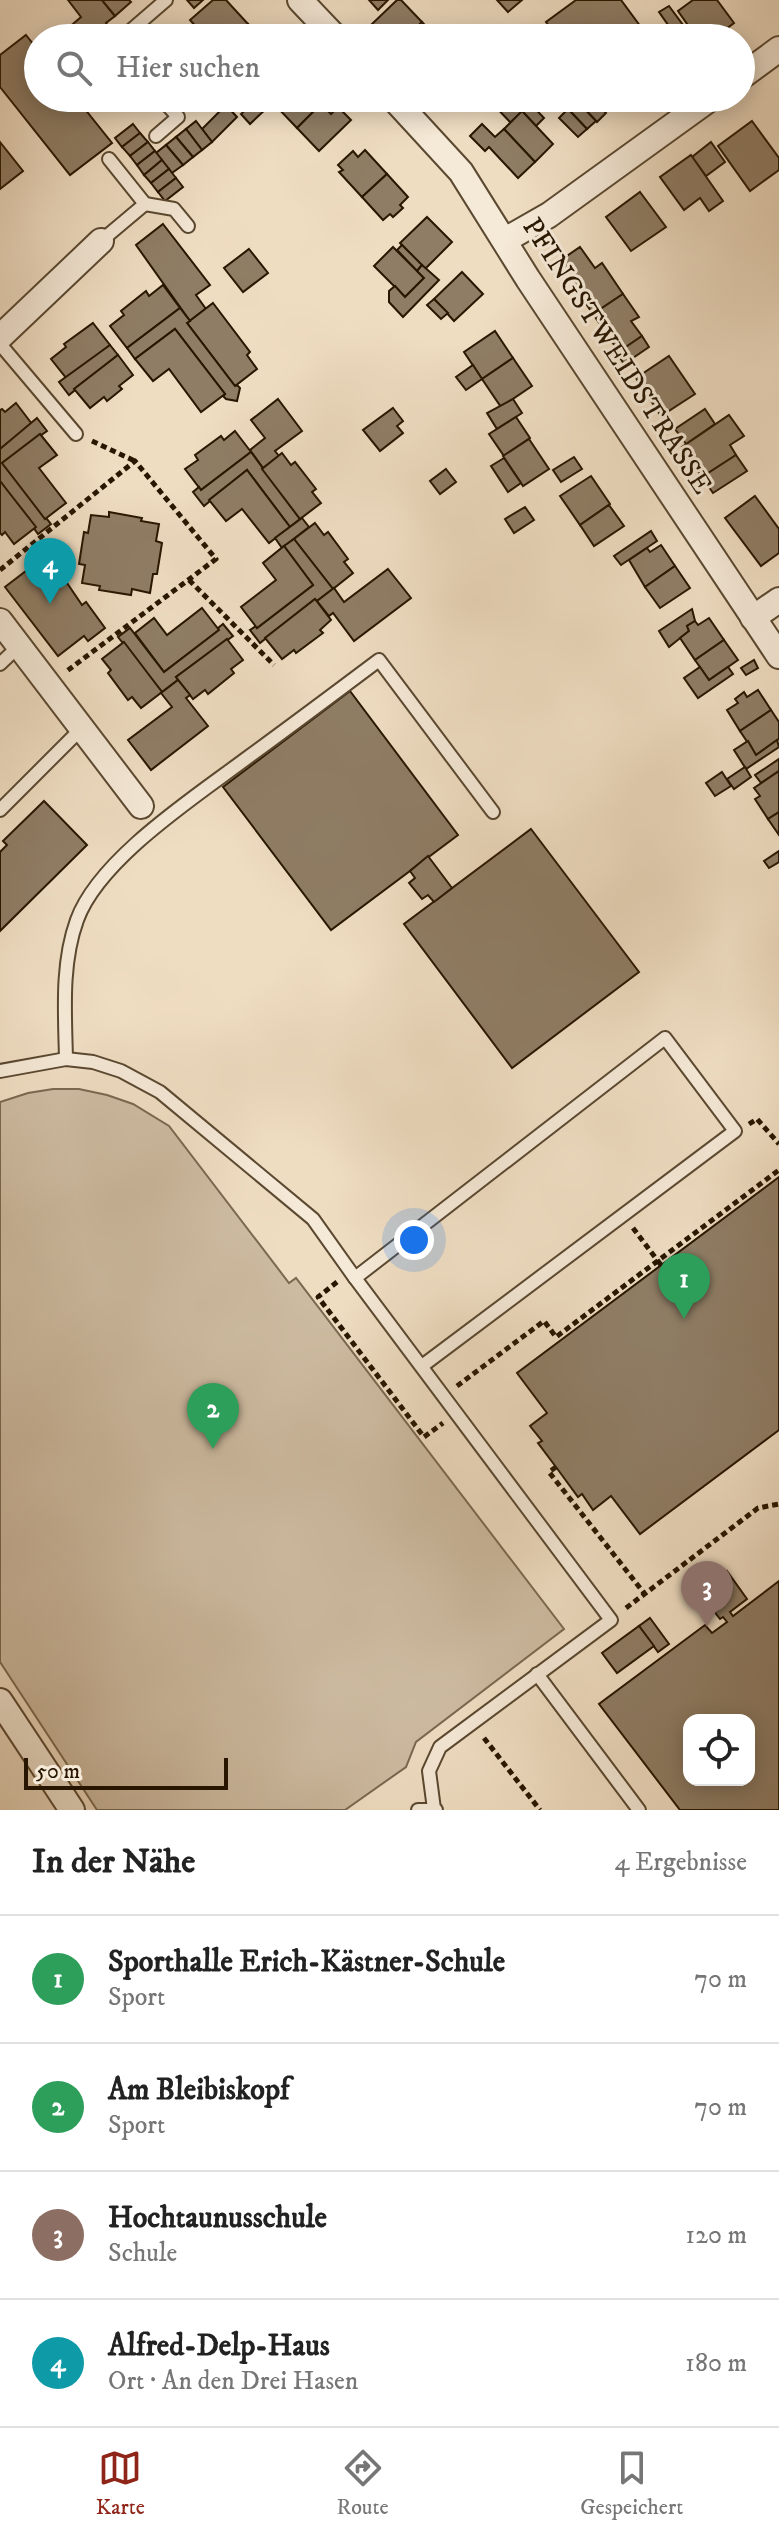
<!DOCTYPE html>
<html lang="de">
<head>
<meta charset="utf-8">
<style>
  body { margin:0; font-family:"IM FELL DW Pica",serif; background:#f2f2f2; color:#222 }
  .controls { position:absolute; right:24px; bottom:24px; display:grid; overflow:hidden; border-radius:16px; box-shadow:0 4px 20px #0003 }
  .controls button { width:72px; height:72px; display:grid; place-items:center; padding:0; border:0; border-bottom:2px solid #e0e0e0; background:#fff; color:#222; font:40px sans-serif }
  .scale { position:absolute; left:24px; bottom:20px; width:204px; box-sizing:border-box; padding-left:8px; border:4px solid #281600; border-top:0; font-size:22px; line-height:28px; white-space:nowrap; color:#281600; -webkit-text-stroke:6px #f5e9d7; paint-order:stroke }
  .you { position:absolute; left:414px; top:1240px; width:28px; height:28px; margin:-20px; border:6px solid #fff; border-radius:50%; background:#1a73e8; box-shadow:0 0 0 12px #1a73e833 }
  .badge { display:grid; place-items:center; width:52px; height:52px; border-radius:50%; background:#8f2418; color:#fff; font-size:26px; font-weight:700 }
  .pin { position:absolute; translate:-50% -66px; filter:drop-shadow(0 2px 4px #0008) }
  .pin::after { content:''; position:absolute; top:42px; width:28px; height:24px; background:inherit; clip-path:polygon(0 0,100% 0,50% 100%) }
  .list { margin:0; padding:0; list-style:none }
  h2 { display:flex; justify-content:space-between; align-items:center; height:104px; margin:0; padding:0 32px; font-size:34px }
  h2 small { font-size:26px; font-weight:400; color:#767676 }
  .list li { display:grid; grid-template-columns:52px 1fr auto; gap:24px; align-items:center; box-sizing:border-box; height:128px; padding:0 32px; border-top:2px solid #e0e0e0 }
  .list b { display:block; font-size:30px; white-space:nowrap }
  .list p { margin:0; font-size:26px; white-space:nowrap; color:#767676 }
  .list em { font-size:26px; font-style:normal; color:#767676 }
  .icon { flex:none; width:44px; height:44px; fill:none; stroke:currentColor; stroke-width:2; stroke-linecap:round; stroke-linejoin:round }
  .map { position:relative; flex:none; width:779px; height:1810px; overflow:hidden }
  .search { position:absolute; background:#fff; box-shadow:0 4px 20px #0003; left:24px; right:24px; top:24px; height:88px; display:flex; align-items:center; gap:20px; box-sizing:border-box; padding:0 28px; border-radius:44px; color:#767676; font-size:30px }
  .sheet { height:616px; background:#fff }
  nav { display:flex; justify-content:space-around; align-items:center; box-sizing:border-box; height:112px; border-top:2px solid #e0e0e0; background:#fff; font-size:22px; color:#767676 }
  nav a { display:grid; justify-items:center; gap:4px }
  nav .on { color:#8f2418 }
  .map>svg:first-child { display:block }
  .green { fill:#cdbba1; stroke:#7a6850; stroke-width:2 }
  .building { fill:#8f7d65; stroke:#281600; stroke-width:2; fill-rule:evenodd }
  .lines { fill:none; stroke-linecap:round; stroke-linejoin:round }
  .lane-casing { stroke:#5a4830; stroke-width:16 }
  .street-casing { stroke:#5a4830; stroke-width:28 }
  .path { stroke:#281600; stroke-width:5; stroke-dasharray:6 4; stroke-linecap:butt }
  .lane { stroke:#f5e9d7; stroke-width:12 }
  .street { stroke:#f5e9d7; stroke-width:24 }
  .labels { text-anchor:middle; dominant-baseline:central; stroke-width:6; stroke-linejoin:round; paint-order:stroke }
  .street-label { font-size:28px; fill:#281600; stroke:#f5e9d7 }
</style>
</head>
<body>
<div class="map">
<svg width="779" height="1810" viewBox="0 0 779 1810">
  <rect width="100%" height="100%" fill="#efddc2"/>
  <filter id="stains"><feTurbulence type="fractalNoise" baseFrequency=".0025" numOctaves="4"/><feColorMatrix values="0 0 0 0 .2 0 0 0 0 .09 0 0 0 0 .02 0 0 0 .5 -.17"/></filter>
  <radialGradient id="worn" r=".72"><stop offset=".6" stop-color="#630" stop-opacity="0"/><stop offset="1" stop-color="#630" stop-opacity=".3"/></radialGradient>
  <!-- green -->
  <path class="green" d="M53 1089H79L107 1095 133 1104 169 1126 289 1283 296 1278 564 1629 416 1742 406 1767 345 1810H97L0 1662V1102L28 1093Z"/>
  <!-- building -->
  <g class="building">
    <path d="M68 0H102L115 16 106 23 118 38H75L67 29 81 17Z"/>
    <path d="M102 0H129L131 2 115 16Z"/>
    <path d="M187 0H203L194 8Z"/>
    <path d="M213 0H226L248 24 232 38H206L190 20Z"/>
    <path d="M369 0H388L378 10Z"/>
    <path d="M397 0H401L422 22 406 38H386L372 24Z"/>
    <path d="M497 0H522L508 12Z"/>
    <path d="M576 0H621L649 38H558L546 22Z"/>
    <path d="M693 0H717L734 23 714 38H697L678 11Z"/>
    <path d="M669 6 686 29 676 36 659 12Z"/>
    <path d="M422 22 437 38H406Z"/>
    <path d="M248 24 260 38H232Z"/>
    <path d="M26 35 38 50V98H76L112 143 70 175 0 87V55Z"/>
    <path d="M258 98 268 107 250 124 241 114Z"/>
    <path d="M273 98H315L321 104 297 128 274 104 277 102Z"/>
    <path d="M498 98H525L544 118 536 126 522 111 511 123 492 103Z"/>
    <path d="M586 98H592L606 113 597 122 580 104Z"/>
    <path d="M579 103 596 121 587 129 570 111Z"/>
    <path d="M321 104 331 114 338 107 351 120 319 151 297 128Z"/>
    <path d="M226 105 237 117 212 142 202 129Z"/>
    <path d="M568 109 587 129 578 137 559 118Z"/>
    <path d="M522 111 553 144 535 162 504 129Z"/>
    <path d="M196 121 212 142 202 150 186 129Z"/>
    <path d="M752 121 779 158V170L750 191 718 146Z"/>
    <path d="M133 124 140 133 122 147 115 138Z"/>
    <path d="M482 124 495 137 504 129 535 162 518 178 489 147 485 151 470 136Z"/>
    <path d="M186 129 202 150 193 157 176 137Z"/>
    <path d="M140 133 148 142 130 156 122 147Z"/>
    <path d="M176 137 193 157 183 165 166 145Z"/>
    <path d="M0 142 23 171 0 189Z"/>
    <path d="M148 142 155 151 137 165 130 156Z"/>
    <path d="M711 142 725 162 706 176 692 157Z"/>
    <path d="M166 145 183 165 172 173 156 153Z"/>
    <path d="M365 150 387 174 362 197 339 172 343 170 338 165 353 151 358 157Z"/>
    <path d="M155 151 162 160 144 175 137 165Z"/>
    <path d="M691 155 723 201 709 211 700 198 684 210 660 177Z"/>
    <path d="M162 160 169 169 151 183 144 175Z"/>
    <path d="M169 169 176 178 158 192 151 183Z"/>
    <path d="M387 174 408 197 400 205 403 208 393 217 390 214 383 220 362 197Z"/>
    <path d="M176 178 183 187 165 201 158 192Z"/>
    <path d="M640 192 666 227 631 251 606 217Z"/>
    <path d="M427 217 452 242 425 269 400 243Z"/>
    <path d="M163 224 210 285 196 295 206 309 190 321 136 245Z"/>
    <path d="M402 245 422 265 417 271 397 250Z"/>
    <path d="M393 247 424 278 405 297 374 266Z"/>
    <path d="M580 247 595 268 602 263 623 294 593 314 558 262Z"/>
    <path d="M249 249 268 273 243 292 224 268Z"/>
    <path d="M422 265 439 280 403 317 389 302V291L395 286 405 297 424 278 417 271Z"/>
    <path d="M462 272 483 294 454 321 434 299Z"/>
    <path d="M163 285 180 308 127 348 110 326 124 315 121 311 146 291 149 296Z"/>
    <path d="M623 294 639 317 631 321 642 336 619 352 593 314Z"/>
    <path d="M434 299 448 313 441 319 427 305Z"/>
    <path d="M213 303 250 352 247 355 257 369 235 386 187 323Z"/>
    <path d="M180 308 190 321 187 323 235 386 237 385 240 388 237 401 226 399 223 396 225 394 175 329 135 359 127 348Z"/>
    <path d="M93 323 110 345 67 379 51 359 66 347 64 344Z"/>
    <path d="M175 329 225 394 201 412 169 369 153 381 135 359Z"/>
    <path d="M495 331 513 358 482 379 464 352Z"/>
    <path d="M642 336 649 347 624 364 617 353Z"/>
    <path d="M110 345 118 355 69 395 59 382Z"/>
    <path d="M118 355 133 375 119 386 122 389 107 401 104 397 90 408 74 389Z"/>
    <path d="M669 356 695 394 661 416 636 378Z"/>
    <path d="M513 358 532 386 501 407 482 379Z"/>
    <path d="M473 365 482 379 466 390 456 377Z"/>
    <path d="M278 399 302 431 275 451 279 456 263 468 250 450 265 438 251 420Z"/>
    <path d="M513 399 522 413 497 429 487 413Z"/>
    <path d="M16 403 32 424 0 449V410L2 409 5 412Z"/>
    <path d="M393 408 403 421 397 426 403 433 380 451 363 430Z"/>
    <path d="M705 409 715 424 686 444 675 429Z"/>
    <path d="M729 415 744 436 730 445 736 455 702 477 682 447Z"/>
    <path d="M516 417 530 438 504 456 489 434Z"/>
    <path d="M37 418 47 431 2 463 51 524 38 534 0 481V449Z"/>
    <path d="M235 431 251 452 201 490 185 469 198 460 195 455 221 436 224 440Z"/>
    <path d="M40 434 57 455 39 468 66 503 45 519 2 463Z"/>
    <path d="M529 439 549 469 523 486 503 456Z"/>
    <path d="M251 452 300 519 290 527 247 470 204 506 193 492 199 487 201 490Z"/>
    <path d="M282 453 291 465 295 462 316 489 312 492 321 503 300 519 262 469Z"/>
    <path d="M736 455 747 471 713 493 702 477Z"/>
    <path d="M574 457 582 469 561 482 553 470Z"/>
    <path d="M504 458 521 483 508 492 491 466Z"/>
    <path d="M446 469 456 482 440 494 430 481Z"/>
    <path d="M247 470 290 527 269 543 242 509 226 521 209 500Z"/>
    <path d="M591 476 610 504 580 525 560 496Z"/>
    <path d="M0 481 36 527 14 544 5 532 2 535 0 533Z"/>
    <path d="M755 496 779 529V553L761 566 725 518Z"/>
    <path d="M609 505 624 526 594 546 580 525Z"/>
    <path d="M525 507 534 520 514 533 505 519Z"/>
    <path d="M109 512 142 518 141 521 159 524 156 541 162 543 157 574H153L150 593 132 589 131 595 99 590 100 586 82 583 85 565 79 564 84 532 88 533 91 515 109 517Z"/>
    <path d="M302 518 309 527 282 548 275 538Z"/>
    <path d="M315 523 324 535 328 532 348 559 344 562 353 573 333 589 294 539Z"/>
    <path d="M651 531 657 541 621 565 614 556Z"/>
    <path d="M294 539 333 589 317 601 315 599 260 643 250 630 256 626 257 628 313 585 284 546Z"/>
    <path d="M661 545 675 566 645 587 629 560 647 548 650 552Z"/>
    <path d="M284 546 313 585 257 628 241 607 276 580 263 563Z"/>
    <path d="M44 549 82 605 86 602 105 628 88 641 84 636 58 656 5 587 31 567 27 562Z"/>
    <path d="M675 566 690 588 660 608 645 587Z"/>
    <path d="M388 569 411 598 354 641 333 613 329 616 317 601 334 588 344 602Z"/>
    <path d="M315 599 331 620 320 630 323 633 296 653 294 650 282 659 265 638Z"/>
    <path d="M202 608 219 630 164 672 135 633 154 618 167 635Z"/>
    <path d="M692 609 695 621 687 626 689 631 669 647 659 631Z"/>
    <path d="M709 618 724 640 695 660 680 638 689 631 687 626 695 621 698 625Z"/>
    <path d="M223 624 233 636 176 677 178 680 162 692 118 637 130 628 164 672 219 630 218 628Z"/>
    <path d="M227 639 243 660 231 669 234 673 208 694 205 690 193 699 176 677Z"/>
    <path d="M724 640 738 660 709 680 695 660Z"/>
    <path d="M124 642 162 692 141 708 132 697 128 700 108 673 111 670 102 659Z"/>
    <path d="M754 660 758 668 746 675 741 668Z"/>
    <path d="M700 667 709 680 728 667 733 674 698 698 684 678Z"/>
    <path d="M178 680 190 695 186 698 208 726 151 770 128 740 172 707 161 693Z"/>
    <path d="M758 690 771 710 740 731 727 710 738 703 735 699 744 692 747 697Z"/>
    <path d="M350 691 458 835 331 930 223 787Z"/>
    <path d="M771 710 779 722V739L756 755 740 731Z"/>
    <path d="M777 740 779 747 746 769 734 750 748 741 756 755Z"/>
    <path d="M779 759V771L761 783 755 775Z"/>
    <path d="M745 767 751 777 734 789 727 779Z"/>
    <path d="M779 771V812L768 819 755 799 760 796 754 788Z"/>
    <path d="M722 772 731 786 715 796 706 783Z"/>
    <path d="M44 801 87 845 0 931V852L7 845 3 841Z"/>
    <path d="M779 812V835L768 819Z"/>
    <path d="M531 829 639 972 512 1068 404 924Z"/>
    <path d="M779 851V862L769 868 764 861Z"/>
    <path d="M428 856 452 888 434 902 428 895 422 899 409 883 415 878 410 871Z"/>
    <path d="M779 1177V1430L640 1534 611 1496 593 1510 582 1494 578 1497 556 1467 538 1443 542 1441 530 1426 547 1413 517 1373Z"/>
    <path d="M727 1571 747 1599 730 1612 733 1616 779 1581V1810H680L599 1704 705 1625 712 1633 727 1622 723 1617 720 1619 699 1592ZM689 1720H749V1780H689Z"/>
    <path d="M650 1618 669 1644 658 1652 639 1626Z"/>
    <path d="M639 1626 654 1646 617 1673 602 1653Z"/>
  </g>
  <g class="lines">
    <!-- lane casing -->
    <g class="lane-casing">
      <g id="lane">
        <path d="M122 38 166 0"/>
        <path d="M156 136 178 117 161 98"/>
        <path d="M145 204 174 209 188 226"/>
        <path d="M101 241 145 204 109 159"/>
        <path d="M0 344 76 434"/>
        <path d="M0 664 19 646"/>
        <path d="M0 810 82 728"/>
        <path d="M66 1059C65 1013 61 964 77 920 99 859 195 797 247 758 291 726 335 693 379 660L493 812"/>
        <path d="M0 1071 66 1059 93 1062 121 1071 160 1092 313 1219 355 1278"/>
        <path d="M422 1366 735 1131 665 1038 355 1278 611 1620 440 1747 429 1771 434 1809"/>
        <path d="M537 1674 639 1810"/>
        <path d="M418 1810H436"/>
      </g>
    </g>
    <!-- street casing -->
    <g class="street-casing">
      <g id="street">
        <path d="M300 0 336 38"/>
        <path d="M741 77 779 49"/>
        <path d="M393 98 461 172 528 279 779 656"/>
        <path d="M505 240 549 215 711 98"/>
        <path d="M0 337 101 241"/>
        <path d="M753 618 779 600"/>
        <path d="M0 621 141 806"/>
        <path d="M0 1701 72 1810"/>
      </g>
    </g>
    <!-- path -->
    <g class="path">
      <path d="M92 441 135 461"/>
      <path d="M0 570 135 461 216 559 67 671"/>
      <path d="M189 580 274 665"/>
      <path d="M749 1124 757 1119 779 1144"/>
      <path d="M633 1228 661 1265"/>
      <path d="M337 1282 318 1297 424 1437 443 1423"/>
      <path d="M457 1386 544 1321 556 1337 779 1170"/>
      <path d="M556 1467 549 1472 644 1593"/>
      <path d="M626 1608 758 1508 779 1504"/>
      <path d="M484 1738 540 1810"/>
    </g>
    <!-- lane -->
    <use href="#lane" class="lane"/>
    <!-- street -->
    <use href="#street" class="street"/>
  </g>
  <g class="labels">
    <!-- street labels -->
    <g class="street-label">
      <text transform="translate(617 356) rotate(57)">PFINGSTWEIDSTRASSE</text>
    </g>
  </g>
  <rect width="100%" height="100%" filter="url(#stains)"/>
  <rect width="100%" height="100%" fill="url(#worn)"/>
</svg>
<div class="controls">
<button><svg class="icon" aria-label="locate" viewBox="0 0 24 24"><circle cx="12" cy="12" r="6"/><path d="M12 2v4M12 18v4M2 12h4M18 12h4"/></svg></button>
</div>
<div class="scale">50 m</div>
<div class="you"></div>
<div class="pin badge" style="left:684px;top:1319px;background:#2e9e5b">1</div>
<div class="pin badge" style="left:213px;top:1449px;background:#2e9e5b">2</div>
<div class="pin badge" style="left:707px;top:1627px;background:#8d6e63">3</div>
<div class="pin badge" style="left:50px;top:604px;background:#0f9aa8">4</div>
<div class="search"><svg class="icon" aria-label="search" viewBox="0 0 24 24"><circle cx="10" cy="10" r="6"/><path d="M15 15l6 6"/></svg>Hier suchen</div>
</div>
<section class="sheet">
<h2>In der Nähe<small>4 Ergebnisse</small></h2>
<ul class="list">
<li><span class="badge" style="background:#2e9e5b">1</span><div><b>Sporthalle Erich-Kästner-Schule</b><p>Sport</p></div><em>70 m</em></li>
<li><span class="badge" style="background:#2e9e5b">2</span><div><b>Am Bleibiskopf</b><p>Sport</p></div><em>70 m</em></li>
<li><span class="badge" style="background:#8d6e63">3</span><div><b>Hochtaunusschule</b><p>Schule</p></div><em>120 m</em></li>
<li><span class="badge" style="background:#0f9aa8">4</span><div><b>Alfred-Delp-Haus</b><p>Ort · An den Drei Hasen</p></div><em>180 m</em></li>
</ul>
</section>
<nav>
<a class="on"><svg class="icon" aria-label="map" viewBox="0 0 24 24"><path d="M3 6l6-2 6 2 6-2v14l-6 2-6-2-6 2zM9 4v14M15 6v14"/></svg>Karte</a>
<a><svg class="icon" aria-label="directions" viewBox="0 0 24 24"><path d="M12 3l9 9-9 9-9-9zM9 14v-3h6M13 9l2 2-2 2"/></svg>Route</a>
<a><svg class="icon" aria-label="saved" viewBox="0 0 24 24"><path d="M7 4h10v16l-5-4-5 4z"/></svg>Gespeichert</a>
</nav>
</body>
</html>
